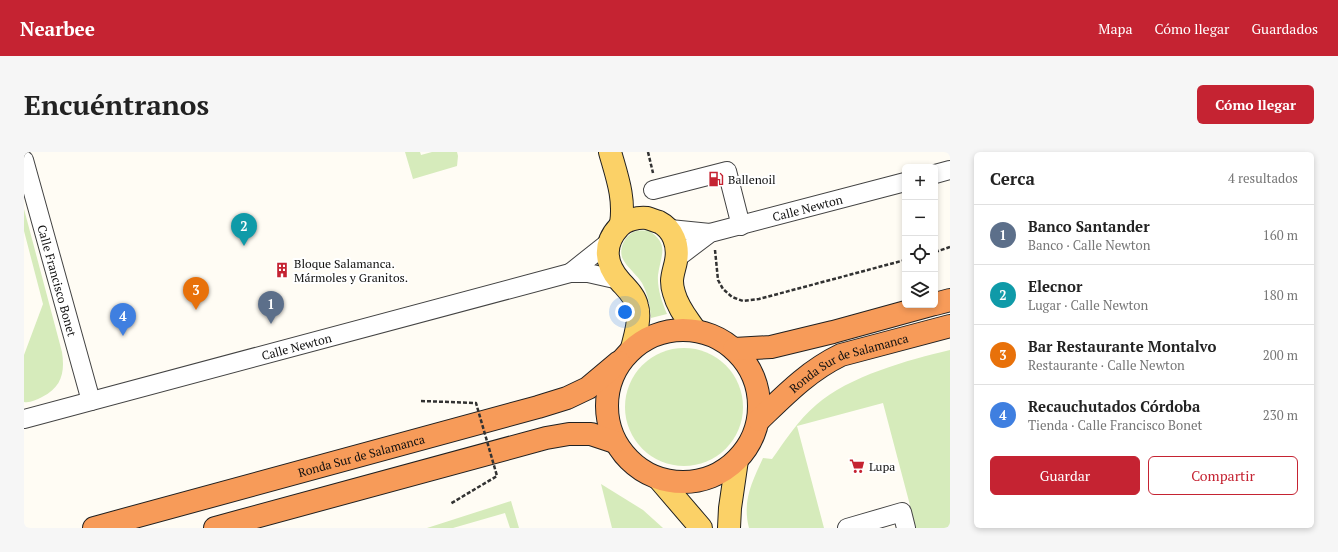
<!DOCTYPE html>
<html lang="es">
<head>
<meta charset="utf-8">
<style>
  body { margin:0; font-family:"PT Serif",serif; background:#f6f6f6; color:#222 }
  .controls { position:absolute; right:12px; top:12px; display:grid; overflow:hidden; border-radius:6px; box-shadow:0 2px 6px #0003 }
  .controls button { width:36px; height:36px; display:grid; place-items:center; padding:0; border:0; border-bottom:1px solid #e0e0e0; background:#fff; color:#222; font:20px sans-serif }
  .you { position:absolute; left:601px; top:160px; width:14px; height:14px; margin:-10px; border:3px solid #fff; border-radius:50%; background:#1a73e8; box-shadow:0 0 0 6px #1a73e833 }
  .badge { display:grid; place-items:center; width:26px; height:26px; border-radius:50%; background:#c52332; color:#fff; font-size:13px; font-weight:700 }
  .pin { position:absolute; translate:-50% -33px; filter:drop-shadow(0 1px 2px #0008) }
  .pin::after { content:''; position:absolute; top:21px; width:14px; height:12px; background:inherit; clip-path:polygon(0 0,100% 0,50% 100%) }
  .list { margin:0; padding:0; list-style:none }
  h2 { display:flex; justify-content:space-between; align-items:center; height:52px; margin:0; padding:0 16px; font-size:17px }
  h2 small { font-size:13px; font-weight:400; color:#767676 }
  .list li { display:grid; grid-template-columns:26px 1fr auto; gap:12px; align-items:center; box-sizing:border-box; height:60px; padding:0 16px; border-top:1px solid #e0e0e0 }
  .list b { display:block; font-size:15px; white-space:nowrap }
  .list p { margin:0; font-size:13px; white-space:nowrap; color:#767676 }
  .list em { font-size:13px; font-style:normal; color:#767676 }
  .actions { display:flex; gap:8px; padding:12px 16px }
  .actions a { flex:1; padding:9px 0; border:1px solid #c52332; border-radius:6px; text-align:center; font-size:14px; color:#c52332 }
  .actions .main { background:#c52332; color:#fff }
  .icon { flex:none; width:22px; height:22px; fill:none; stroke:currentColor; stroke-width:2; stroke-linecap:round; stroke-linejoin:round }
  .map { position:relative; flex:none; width:926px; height:376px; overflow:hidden; border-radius:6px }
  header { display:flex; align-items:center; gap:24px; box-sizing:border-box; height:56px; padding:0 20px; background:#c52332; color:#fff }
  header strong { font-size:19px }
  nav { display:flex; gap:22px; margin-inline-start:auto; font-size:14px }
  .intro { display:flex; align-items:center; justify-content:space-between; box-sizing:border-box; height:96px; padding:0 24px }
  h1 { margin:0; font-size:28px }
  .button { padding:10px 18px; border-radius:6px; background:#c52332; color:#fff; font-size:14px; font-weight:700 }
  main { display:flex; gap:24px; padding:0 24px }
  aside { flex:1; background:#fff; border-radius:6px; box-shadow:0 2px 6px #0003 }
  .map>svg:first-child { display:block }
  .green { fill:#d6ebbb }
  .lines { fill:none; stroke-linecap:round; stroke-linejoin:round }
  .minor-casing { stroke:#434343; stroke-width:20 }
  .major-casing { stroke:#212121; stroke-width:24 }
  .highway-casing { stroke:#212121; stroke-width:24 }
  .path { stroke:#323232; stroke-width:2.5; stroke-dasharray:4 2; stroke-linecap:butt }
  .minor { stroke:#fff; stroke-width:18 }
  .major { stroke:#fbd167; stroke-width:22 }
  .highway { stroke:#f79b59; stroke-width:22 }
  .path-bridge { stroke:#323232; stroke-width:2.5; stroke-dasharray:4 2; stroke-linecap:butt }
  .labels { text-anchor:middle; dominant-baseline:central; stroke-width:4; stroke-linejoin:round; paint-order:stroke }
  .poi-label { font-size:12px; fill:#101010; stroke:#fff; text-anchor:start }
  .street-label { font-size:12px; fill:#101010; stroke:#fff }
</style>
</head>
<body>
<header>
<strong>Nearbee</strong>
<nav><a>Mapa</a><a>Cómo llegar</a><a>Guardados</a></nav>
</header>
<div class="intro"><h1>Encuéntranos</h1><a class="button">Cómo llegar</a></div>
<main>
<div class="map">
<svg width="926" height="376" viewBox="0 0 926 376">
  <rect width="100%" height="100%" fill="#fffcf4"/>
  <!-- green -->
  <g class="green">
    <path d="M381 0H396L397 3 408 0H433L434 4 433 14 389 27Z"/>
    <path d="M0 57 38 200C41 220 38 235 18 245 12 248 6 251 0 250V203L19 152 0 79Z"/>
    <path d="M624 78C646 92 637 102 634 123 633 136 638 150 643 162L627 166C626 154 624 142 618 131 613 123 605 117 600 109 593 99 600 83 612 79 615 78 620 79 624 78Z"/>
    <circle cx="660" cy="255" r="59"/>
    <path d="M926 198V376H892L859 251 773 274 800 376H725C718 349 728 330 739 306L748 307C761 289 774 268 792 253 825 224 884 208 926 198Z"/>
    <path d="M577 332 619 358 639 376H588Z"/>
    <path d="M487 349 495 376H486L481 361 429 376H403Z"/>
  </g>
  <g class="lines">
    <!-- minor casing -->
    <g class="minor-casing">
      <g id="minor">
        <path id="s1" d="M0 8 67 249"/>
        <path d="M911 22 926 18"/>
        <path d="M629 38 703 19 717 74"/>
        <path d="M646 77 686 81"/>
        <path id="s2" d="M653 106 686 81 881 30"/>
        <path d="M546 121 585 90"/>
        <path id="s3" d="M0 267 546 121H564L595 128"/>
        <path d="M823 376 878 360 882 376"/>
      </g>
    </g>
    <!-- major casing -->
    <g class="major-casing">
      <g id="major">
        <path d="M586 0C593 25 601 46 597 72"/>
        <path d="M608 196C611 184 617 166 613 154 611 144 603 137 596 129 581 112 579 92 595 75 601 68 614 65 623 66 627 67 631 69 635 70 649 77 655 93 652 109 651 115 648 123 648 129 648 133 649 138 650 141 654 156 663 166 671 178"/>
        <path d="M635 327 677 376"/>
        <path d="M705 376 706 356 713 308"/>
      </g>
    </g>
    <!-- highway casing -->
    <g class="highway-casing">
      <g id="highway">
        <path d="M911 152 926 148"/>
        <circle cx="659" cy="254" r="76"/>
        <path d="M710 197 747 195 809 180 907 153"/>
        <path id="s4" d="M735 268C761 243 784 219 817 203L926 174"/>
        <path id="s5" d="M70 376 514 255 543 246 564 236 595 210"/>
        <path d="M191 376 522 286 545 282H567L591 290"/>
      </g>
    </g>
    <!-- path -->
    <g class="path">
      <path d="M624 0 629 21"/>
      <path d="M691 98 694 128 699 137 708 145 719 149 735 147 881 108"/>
      <path d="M911 100 926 95"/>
    </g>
    <!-- minor -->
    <use href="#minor" class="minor"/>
    <!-- major -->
    <use href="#major" class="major"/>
    <!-- highway -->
    <use href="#highway" class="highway"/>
    <!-- path-bridge -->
    <path class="path-bridge" d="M397 249 452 251 473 324 426 352"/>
  </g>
  <!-- icons -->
  <defs>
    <g id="fuel-bare" transform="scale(1.2)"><path d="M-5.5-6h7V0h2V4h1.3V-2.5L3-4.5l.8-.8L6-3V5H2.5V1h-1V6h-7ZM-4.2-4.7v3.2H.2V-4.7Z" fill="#c52332" stroke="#fff" stroke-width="2.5" paint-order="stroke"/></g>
    <g id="building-bare" transform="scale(1.2)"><path d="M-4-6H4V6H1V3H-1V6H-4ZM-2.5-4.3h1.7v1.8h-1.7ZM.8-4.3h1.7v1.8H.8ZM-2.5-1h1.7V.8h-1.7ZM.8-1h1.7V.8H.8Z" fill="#c52332" stroke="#fff" stroke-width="2.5" paint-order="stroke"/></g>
    <g id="supermarket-bare" transform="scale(1.2)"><path d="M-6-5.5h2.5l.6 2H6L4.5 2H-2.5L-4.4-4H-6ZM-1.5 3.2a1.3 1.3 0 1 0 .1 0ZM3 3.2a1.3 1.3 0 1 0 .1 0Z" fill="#c52332" stroke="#fff" stroke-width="2.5" paint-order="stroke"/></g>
  </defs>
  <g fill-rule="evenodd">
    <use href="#fuel-bare" x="692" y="27"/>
    <use href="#building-bare" x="258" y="118"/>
    <use href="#supermarket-bare" x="833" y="314"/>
  </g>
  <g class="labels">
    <!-- poi labels -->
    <g class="poi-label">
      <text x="704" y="27">Ballenoil</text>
      <text x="270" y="111">Bloque Salamanca.<tspan x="270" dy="14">Mármoles y Granitos.</tspan></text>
      <text x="845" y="314">Lupa</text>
    </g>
    <!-- street labels -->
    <g class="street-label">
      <text stroke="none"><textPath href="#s2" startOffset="142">Calle Newton</textPath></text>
      <text stroke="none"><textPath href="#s1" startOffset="125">Calle Francisco Bonet</textPath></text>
      <text stroke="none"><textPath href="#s3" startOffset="282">Calle Newton</textPath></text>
      <text stroke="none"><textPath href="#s4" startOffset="109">Ronda Sur de Salamanca</textPath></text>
      <text stroke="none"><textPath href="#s5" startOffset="277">Ronda Sur de Salamanca</textPath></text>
    </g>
  </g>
</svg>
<div class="controls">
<button>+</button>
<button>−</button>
<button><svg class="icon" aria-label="locate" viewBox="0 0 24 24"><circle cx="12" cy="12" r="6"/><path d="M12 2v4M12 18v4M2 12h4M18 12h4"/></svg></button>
<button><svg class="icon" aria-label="layers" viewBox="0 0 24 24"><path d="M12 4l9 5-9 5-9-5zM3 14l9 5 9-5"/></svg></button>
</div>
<div class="you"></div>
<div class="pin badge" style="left:247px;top:172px;background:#5c6f8a">1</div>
<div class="pin badge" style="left:220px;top:94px;background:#0f9aa8">2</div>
<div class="pin badge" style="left:172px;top:158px;background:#e8710a">3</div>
<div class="pin badge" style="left:99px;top:184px;background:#3f7fe0">4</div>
</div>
<aside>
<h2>Cerca<small>4 resultados</small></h2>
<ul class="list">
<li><span class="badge" style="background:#5c6f8a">1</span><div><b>Banco Santander</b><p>Banco · Calle Newton</p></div><em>160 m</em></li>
<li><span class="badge" style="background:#0f9aa8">2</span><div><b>Elecnor</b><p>Lugar · Calle Newton</p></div><em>180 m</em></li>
<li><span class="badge" style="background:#e8710a">3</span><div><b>Bar Restaurante Montalvo</b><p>Restaurante · Calle Newton</p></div><em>200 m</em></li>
<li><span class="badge" style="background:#3f7fe0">4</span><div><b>Recauchutados Córdoba</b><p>Tienda · Calle Francisco Bonet</p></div><em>230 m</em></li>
</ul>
<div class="actions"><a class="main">Guardar</a><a>Compartir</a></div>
</aside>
</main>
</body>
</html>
